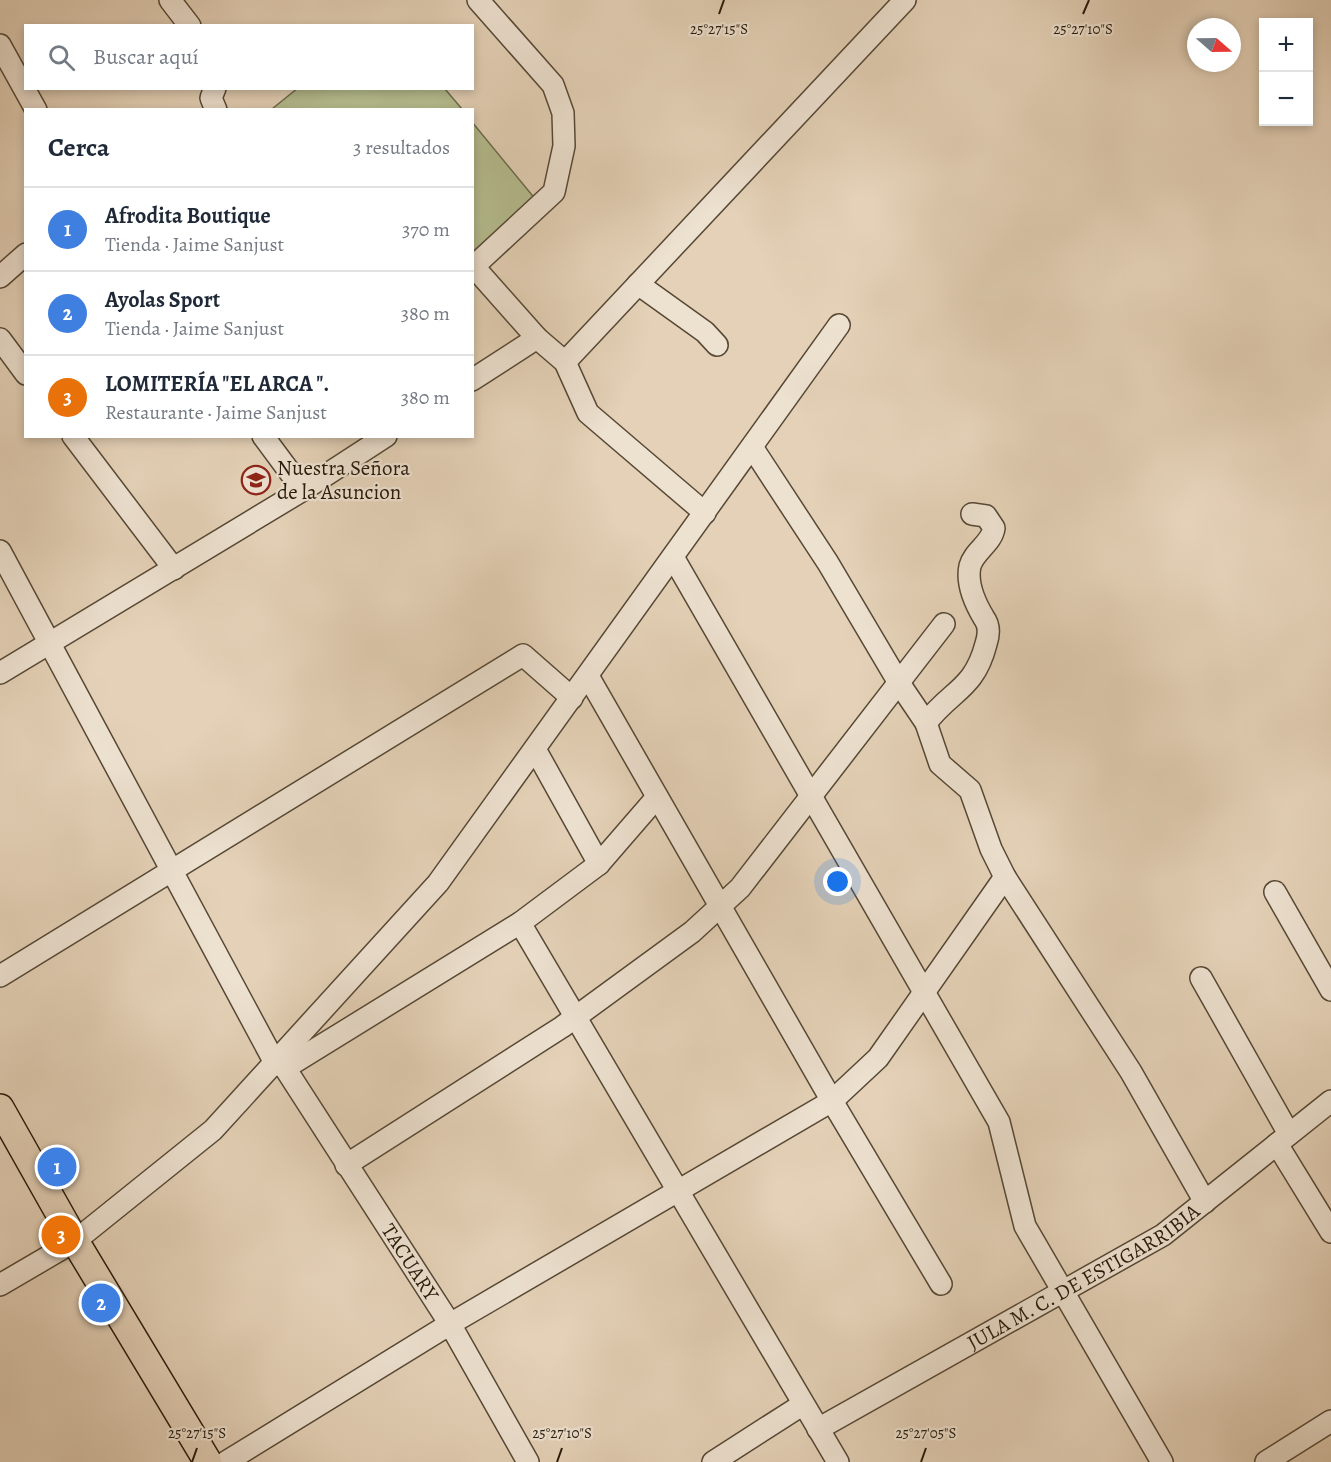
<!DOCTYPE html>
<html lang="es">
<head>
<meta charset="utf-8">
<style>
  body { margin:0; font-family:Alegreya,serif; background:#f2f2f3; color:#1f2937 }
  .controls { position:absolute; right:18px; top:18px; display:grid; overflow:hidden; border-radius:0px; box-shadow:0 3px 9px #0003 }
  .controls button { width:54px; height:54px; display:grid; place-items:center; padding:0; border:0; border-bottom:2px solid #e0e1e3; background:#fff; color:#1f2937; font:30px sans-serif }
  .compass { position:absolute; left:1187px; top:18px; width:54px; height:54px; border-radius:50%; background:#fff; box-shadow:0 3px 9px #0003; rotate:110deg }
  .you { position:absolute; left:838px; top:882px; width:21px; height:21px; margin:-15px; border:4px solid #fff; border-radius:50%; background:#1a73e8; box-shadow:0 0 0 9px #1a73e833 }
  .badge { display:grid; place-items:center; width:39px; height:39px; border-radius:50%; background:#8f2418; color:#fff; font-size:20px; font-weight:700 }
  .pin { position:absolute; translate:-50% -50%; border:3px solid #fff; box-shadow:0 2px 6px #0006 }
  .list { margin:0; padding:0; list-style:none }
  h2 { display:flex; justify-content:space-between; align-items:center; height:78px; margin:0; padding:0 24px; font-size:26px }
  h2 small { font-size:20px; font-weight:400; color:#747a83 }
  .list li { display:grid; grid-template-columns:39px 1fr auto; gap:18px; align-items:center; box-sizing:border-box; height:84px; padding:0 24px; border-top:2px solid #e0e1e3 }
  .list b { display:block; font-size:22px; white-space:nowrap }
  .list p { margin:0; font-size:20px; white-space:nowrap; color:#747a83 }
  .list em { font-size:20px; font-style:normal; color:#747a83 }
  .icon { flex:none; width:33px; height:33px; fill:none; stroke:currentColor; stroke-width:2; stroke-linecap:round; stroke-linejoin:round }
  .map { position:relative; flex:none; width:1331px; height:1462px; overflow:hidden }
  .search { position:absolute; background:#fff; box-shadow:0 3px 9px #0003; left:24px; top:24px; width:450px; height:66px; display:flex; align-items:center; gap:15px; box-sizing:border-box; padding:0 21px; border-radius:0px; color:#747a83; font-size:22px }
  .panel { position:absolute; background:#fff; box-shadow:0 3px 9px #0003; left:24px; top:108px; width:450px; height:330px; border-radius:0px }
  .map>svg:first-child { display:block }
  .green { fill:#b4bc8e; stroke:#6d6b4c; stroke-width:1.5 }
  .lines { fill:none; stroke-linecap:round; stroke-linejoin:round }
  .minor-casing { stroke:#564835; stroke-width:24 }
  .major-casing { stroke:#261a0a; stroke-width:30 }
  .minor { stroke:#ede1d0; stroke-width:21 }
  .major { stroke:#e4d1b7; stroke-width:27 }
  .ticks { fill:none; stroke:#261a0a; stroke-width:2 }
  .labels { text-anchor:middle; dominant-baseline:central; stroke-width:4.5; stroke-linejoin:round; paint-order:stroke }
  .poi-label { font-size:21px; fill:#261a0a; stroke:#ede1d0; text-anchor:start }
  .street-label { font-size:21px; fill:#261a0a; stroke:#ede1d0 }
  .ticks-label { font-size:15px; text-anchor:middle; fill:#261a0a; stroke:#ede1d0; stroke-width:4.5; stroke-linejoin:round; paint-order:stroke }
</style>
</head>
<body>
<div class="map">
<svg width="1331" height="1462" viewBox="0 0 1331 1462">
  <rect width="100%" height="100%" fill="#e4d1b7"/>
  <filter id="stains"><feTurbulence type="fractalNoise" baseFrequency=".00333" numOctaves="4"/><feColorMatrix values="0 0 0 0 .2 0 0 0 0 .09 0 0 0 0 .02 0 0 0 .5 -.17"/></filter>
  <radialGradient id="worn" r=".72"><stop offset=".6" stop-color="#630" stop-opacity="0"/><stop offset="1" stop-color="#630" stop-opacity=".3"/></radialGradient>
  <!-- green -->
  <g class="green">
    <path d="M298 88 445 89 462 109H272Z"/>
    <path d="M472 122 536 200 473 253H472Z"/>
  </g>
  <g class="lines">
    <!-- minor casing -->
    <g class="minor-casing">
      <g id="minor">
        <path d="M170 0 190 26"/>
        <path d="M0 45 36 110"/>
        <path d="M215 88 211 98 216 110"/>
        <path d="M474 267 537 338 565 362 588 413 705 513"/>
        <path d="M472 268 554 192 564 146 563 113 553 85 478 0"/>
        <path d="M0 277 26 254"/>
        <path d="M638 284 705 332 717 345"/>
        <path d="M0 339 26 374"/>
        <path d="M565 362 905 0"/>
        <path d="M472 380 537 338"/>
        <path d="M73 436 174 569"/>
        <path d="M263 436 303 490"/>
        <path d="M752 447 828 563 899 683 926 723 940 764 970 790 991 849 1005 877 1131 1072 1205 1202"/>
        <path d="M0 551 274 1061 285 1068 520 923 599 864 657 797"/>
        <path d="M673 557 999 1122 1025 1226 1162 1462"/>
        <path d="M0 673 303 490 386 436"/>
        <path d="M588 676 832 1101 941 1284"/>
        <path d="M926 723C951 690 974 690 986 644 989 635 990 626 984 618 975 603 966 584 970 566 974 551 992 543 994 528L986 516 972 514"/>
        <path d="M535 749 599 864"/>
        <path d="M1275 892 1331 990"/>
        <path d="M520 923 838 1462"/>
        <path d="M0 976 523 655 572 698"/>
        <path d="M1201 978 1289 1134"/>
        <path id="s1" d="M285 1068 450 1324 528 1462"/>
        <path d="M1277 1144 1331 1232"/>
        <path d="M346 1165 562 1027 692 932 740 888 944 624"/>
        <path d="M0 1285 75 1241 213 1130 438 883 839 325"/>
        <path id="s2" d="M818 1429 1163 1235 1331 1101"/>
        <path d="M226 1462 450 1324 832 1101 878 1058 1005 877"/>
        <path d="M713 1462 802 1405"/>
        <path d="M1266 1462 1331 1421"/>
      </g>
    </g>
    <!-- major casing -->
    <g class="major-casing">
      <path id="major" d="M0 1108 75 1241 208 1462"/>
    </g>
    <!-- minor -->
    <use href="#minor" class="minor"/>
    <!-- major -->
    <use href="#major" class="major"/>
  </g>
  <!-- ticks -->
  <path class="ticks" d="M719 14 724 0M1083 14 1089 0M192 1462 197 1448M557 1462 562 1448M921 1462 926 1448"/>
  <!-- icons -->
  <defs>
    <g id="school-ring" transform="scale(1.5)"><circle r="9.5" fill="#ede1d0" stroke="#8f2418" stroke-width="1.5"/><path d="M0-5L7-2L0 1L-7-2ZM-4 1L0 2.5L4 1V4Q0 6-4 4Z" fill="#8f2418"/></g>
  </defs>
  <g fill-rule="evenodd">
    <use href="#school-ring" x="256" y="480"/>
  </g>
  <g class="labels">
    <!-- poi labels -->
    <g class="poi-label">
      <text x="277" y="468">Nuestra Señora<tspan x="277" dy="24">de la Asuncion</tspan></text>
    </g>
    <!-- street labels -->
    <g class="street-label">
      <text stroke="none"><textPath href="#s1" startOffset="231">TACUARY</textPath></text>
      <text stroke="none"><textPath href="#s2" startOffset="306">JULA M. C. DE ESTIGARRIBIA</textPath></text>
    </g>
  </g>
  <g class="ticks-label">
    <text x="719" y="34">25°27'15"S</text>
    <text x="1083" y="34">25°27'10"S</text>
    <text x="197" y="1438">25°27'15"S</text>
    <text x="562" y="1438">25°27'10"S</text>
    <text x="926" y="1438">25°27'05"S</text>
  </g>
  <rect width="100%" height="100%" filter="url(#stains)"/>
  <rect width="100%" height="100%" fill="url(#worn)"/>
</svg>
<div class="controls">
<button>+</button>
<button>−</button>
</div>
<svg class="compass" viewBox="-18 -18 36 36"><path d="M0-13l5 13h-10z" fill="#e53935"/><path d="M0 13l5-13h-10z" fill="#747a83"/></svg>
<div class="you"></div>
<div class="pin badge" style="left:57px;top:1167px;background:#3f7fe0">1</div>
<div class="pin badge" style="left:101px;top:1303px;background:#3f7fe0">2</div>
<div class="pin badge" style="left:61px;top:1235px;background:#e8710a">3</div>
<div class="search"><svg class="icon" aria-label="search" viewBox="0 0 24 24"><circle cx="10" cy="10" r="6"/><path d="M15 15l6 6"/></svg>Buscar aquí</div>
<section class="panel">
<h2>Cerca<small>3 resultados</small></h2>
<ul class="list">
<li><span class="badge" style="background:#3f7fe0">1</span><div><b>Afrodita Boutique</b><p>Tienda · Jaime Sanjust</p></div><em>370 m</em></li>
<li><span class="badge" style="background:#3f7fe0">2</span><div><b>Ayolas Sport</b><p>Tienda · Jaime Sanjust</p></div><em>380 m</em></li>
<li><span class="badge" style="background:#e8710a">3</span><div><b>LOMITERÍA &quot;EL ARCA &quot;.</b><p>Restaurante · Jaime Sanjust</p></div><em>380 m</em></li>
</ul>
</section>
</div>
</body>
</html>
